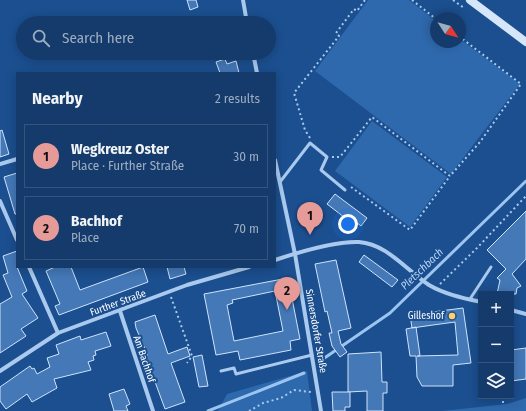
<!DOCTYPE html>
<html lang="en">
<head>
<meta charset="utf-8">
<style>
  body { margin:0; font-family:"Fira Sans Condensed",sans-serif; background:#1d4271; color:#f1f3f6 }
  .controls { position:absolute; right:12px; bottom:12px; display:grid; overflow:hidden; border-radius:0px; box-shadow:0 2px 10px #0003 }
  .controls button { width:36px; height:36px; display:grid; place-items:center; padding:0; border:0; border-bottom:1px solid #33557e; background:#143b6b; color:#f1f3f6; font:20px sans-serif }
  .compass { position:absolute; left:430px; top:12px; width:36px; height:36px; border-radius:50%; background:#143b6b; box-shadow:0 2px 10px #0003; rotate:126deg }
  .you { position:absolute; left:348px; top:224px; width:14px; height:14px; margin:-10px; border:3px solid #fff; border-radius:50%; background:#1a73e8; box-shadow:0 0 0 6px #1a73e833 }
  .badge { display:grid; place-items:center; width:26px; height:26px; border-radius:50%; background:#e69b98; color:#111; font-size:13px; font-weight:700 }
  .pin { position:absolute; translate:-50% -33px; filter:drop-shadow(0 1px 2px #0008) }
  .pin::after { content:''; position:absolute; top:21px; width:14px; height:12px; background:inherit; clip-path:polygon(0 0,100% 0,50% 100%) }
  .list { margin:0; padding:0; list-style:none }
  h2 { display:flex; justify-content:space-between; align-items:center; height:52px; margin:0; padding:0 16px; font-size:17px }
  h2 small { font-size:13px; font-weight:400; color:#9dadc1 }
  .list li { display:grid; grid-template-columns:26px 1fr auto; gap:12px; align-items:center; box-sizing:border-box; height:64px; margin:0 8px 8px; padding:0 8px; border:1px solid #33557e; border-radius:0px }
  .list b { display:block; font-size:15px; white-space:nowrap }
  .list p { margin:0; font-size:13px; white-space:nowrap; color:#9dadc1 }
  .list em { font-size:13px; font-style:normal; color:#9dadc1 }
  .icon { flex:none; width:22px; height:22px; fill:none; stroke:currentColor; stroke-width:2; stroke-linecap:round; stroke-linejoin:round }
  .map { position:relative; flex:none; width:526px; height:411px; overflow:hidden }
  .search { position:absolute; background:#143b6b; box-shadow:0 2px 10px #0003; left:16px; top:16px; width:260px; height:44px; display:flex; align-items:center; gap:10px; box-sizing:border-box; padding:0 14px; border-radius:22px; color:#9dadc1; font-size:15px }
  .panel { position:absolute; background:#143b6b; box-shadow:0 2px 10px #0003; left:16px; top:72px; width:260px; height:196px; border-radius:0px }
  .map>svg:first-child { display:block }
  .green { fill:#2e69ad }
  .lines { fill:none; stroke-linecap:round; stroke-linejoin:round }
  .stream { stroke:#9cc4f0; stroke-width:3 }
  .building { fill:#4478b7; stroke:#cfe3fa; fill-rule:evenodd }
  .path { stroke:#a9c9ee; stroke-width:2; stroke-dasharray:2 3; stroke-linecap:butt }
  .lane { stroke:#a9c9ee; stroke-width:3 }
  .street { stroke:#a9c9ee; stroke-width:4 }
  .secondary { stroke:#d6e6fa; stroke-width:8 }
  .poi-dot { fill:#ffd166; stroke:#1b4f8f; stroke-width:1.5 }
  .labels { text-anchor:middle; dominant-baseline:central; stroke-width:4; stroke-linejoin:round; paint-order:stroke }
  .street-label { font-size:10px; fill:#fff; stroke:#1b4f8f }
  .poi-label { font-size:10px; fill:#fff; stroke:#1b4f8f; text-anchor:end }
  .water-label { font-size:11px; font-style:italic; fill:#b5d3f5; stroke:#1b4f8f }
</style>
</head>
<body>
<div class="map">
<svg width="526" height="411" viewBox="0 0 526 411">
  <rect width="100%" height="100%" fill="#1b4f8f"/>
  <!-- green -->
  <g class="green">
    <path d="M368 0H409L436 21V42H460V39L520 84 451 174 315 71Z"/>
    <path d="M372 121 447 177 410 227 335 171Z"/>
    <path d="M307 371 312 411H218L227 394Z"/>
    <path d="M526 398V411H442L507 404Z"/>
  </g>
  <g class="lines">
    <!-- stream -->
    <g class="stream">
      <path d="M323 359 390 313 526 181"/>
      <path d="M208 411 304 373"/>
    </g>
  </g>
  <!-- building -->
  <g class="building">
    <path d="M187 0H196L198 7 190 10Z"/>
    <path d="M225 59 227 64 236 61 239 73H220L216 62Z"/>
    <path d="M2 130 9 154 0 157V131Z"/>
    <path d="M17 173V214H15L4 177Z"/>
    <path d="M335 194 367 218 361 226 351 218 349 221 327 204Z"/>
    <path d="M526 211V259L512 274 521 286 517 288 516 294H497L500 280 497 278 506 269 487 250Z"/>
    <path d="M17 251V267L27 291 22 294 38 318 21 329 26 336 0 353V304L12 297 3 275 8 273 3 256Z"/>
    <path d="M364 255 398 280 392 287 359 262Z"/>
    <path d="M336 260 351 328 338 331 341 344 347 352 340 357 332 346 329 333H332L327 311 325 312 315 264Z"/>
    <path d="M55 267H71L80 290 143 267 148 282 59 315 55 306 60 304 46 271Z"/>
    <path d="M167 267H184L186 274 170 279Z"/>
    <path d="M288 278 300 339 290 341 291 350 240 360 238 351 216 355 204 294ZM275 291 283 331 234 341 227 305 233 303 232 300Z"/>
    <path d="M463 308 471 363 453 365V386H422L417 377 416 356H410L406 329 416 327 420 356H417L458 355 455 322 433 325 412 328 410 315Z"/>
    <path d="M155 315 168 354 187 347 190 356 171 363 185 402 165 409 147 360V354L136 328 135 322Z"/>
    <path d="M106 332 111 346 95 351 96 355 93 356 94 360 88 362 91 370 54 379 57 388 32 402 27 394 6 409 0 401V387L30 366 32 369 34 368 37 374 50 367 47 358 59 354 56 345 80 336 81 340Z"/>
    <path d="M526 348V379L511 381V350Z"/>
    <path d="M381 352 382 382H387V393H383V411H367V391L348 392V354Z"/>
    <path d="M202 355 208 386 199 387 193 357Z"/>
    <path d="M124 389 130 404 126 406 128 411H114L109 394Z"/>
    <path d="M332 392H350V407H345V411H333Z"/>
  </g>
  <g class="lines">
    <!-- path -->
    <g class="path">
      <path d="M412 0 436 19"/>
      <path d="M453 0 464 8"/>
      <path d="M310 138 305 130 294 93 339 36 336 33 354 9 357 11 365 0"/>
      <path d="M332 157H340L372 117 450 176 480 142 521 84 460 37"/>
      <path d="M351 187 410 230 450 176"/>
      <path d="M440 284 477 248 526 196"/>
      <path d="M171 297 192 356 187 363"/>
      <path d="M503 396V403"/>
      <path d="M249 411 263 403 281 398 294 390 311 392"/>
    </g>
    <!-- lane -->
    <g class="lane">
      <path d="M280 182 310 143 327 157 321 170 345 190"/>
      <path d="M470 299 491 267"/>
      <path d="M221 371 234 368 236 374 312 355"/>
    </g>
    <!-- street -->
    <g class="street">
      <path d="M243 0 247 23"/>
      <path d="M253 53 257 73"/>
      <path d="M275 160 295 254 321 411"/>
      <path d="M0 164 17 159"/>
      <path d="M0 201 17 240"/>
      <path d="M275 260C299 252 334 241 359 242 387 244 406 270 429 285 444 294 463 298 481 302"/>
      <path d="M29 267 58 333"/>
      <path d="M511 310 526 314"/>
      <path d="M120 311 153 411"/>
      <path d="M0 371 58 333 187 285 249 267"/>
    </g>
    <!-- secondary -->
    <path class="secondary" d="M470 0 526 42"/>
  </g>
  <!-- markers -->
  <circle class="poi-dot" cx="452" cy="316" r="4"/>
  <g class="labels">
    <!-- street labels -->
    <g class="street-label">
      <text transform="translate(118 303) rotate(-20)">Further Straße</text>
      <text transform="translate(316 331) rotate(80)">Sinnersdorfer Straße</text>
      <text transform="translate(144 359) rotate(71)">Am Bachhof</text>
    </g>
    <!-- poi labels -->
    <g class="poi-label">
      <text x="444" y="316">Gilleshof</text>
    </g>
    <!-- water labels -->
    <g class="water-label">
      <text transform="translate(422 269) rotate(-44)">Pletschbach</text>
    </g>
  </g>
</svg>
<div class="controls">
<button>+</button>
<button>−</button>
<button><svg class="icon" aria-label="layers" viewBox="0 0 24 24"><path d="M12 4l9 5-9 5-9-5zM3 14l9 5 9-5"/></svg></button>
</div>
<svg class="compass" viewBox="-18 -18 36 36"><path d="M0-13l5 13h-10z" fill="#e53935"/><path d="M0 13l5-13h-10z" fill="#9dadc1"/></svg>
<div class="you"></div>
<div class="pin badge" style="left:310px;top:235px">1</div>
<div class="pin badge" style="left:287px;top:310px">2</div>
<div class="search"><svg class="icon" aria-label="search" viewBox="0 0 24 24"><circle cx="10" cy="10" r="6"/><path d="M15 15l6 6"/></svg>Search here</div>
<section class="panel">
<h2>Nearby<small>2 results</small></h2>
<ul class="list">
<li><span class="badge">1</span><div><b>Wegkreuz Oster</b><p>Place · Further Straße</p></div><em>30 m</em></li>
<li><span class="badge">2</span><div><b>Bachhof</b><p>Place</p></div><em>70 m</em></li>
</ul>
</section>
</div>
</body>
</html>
